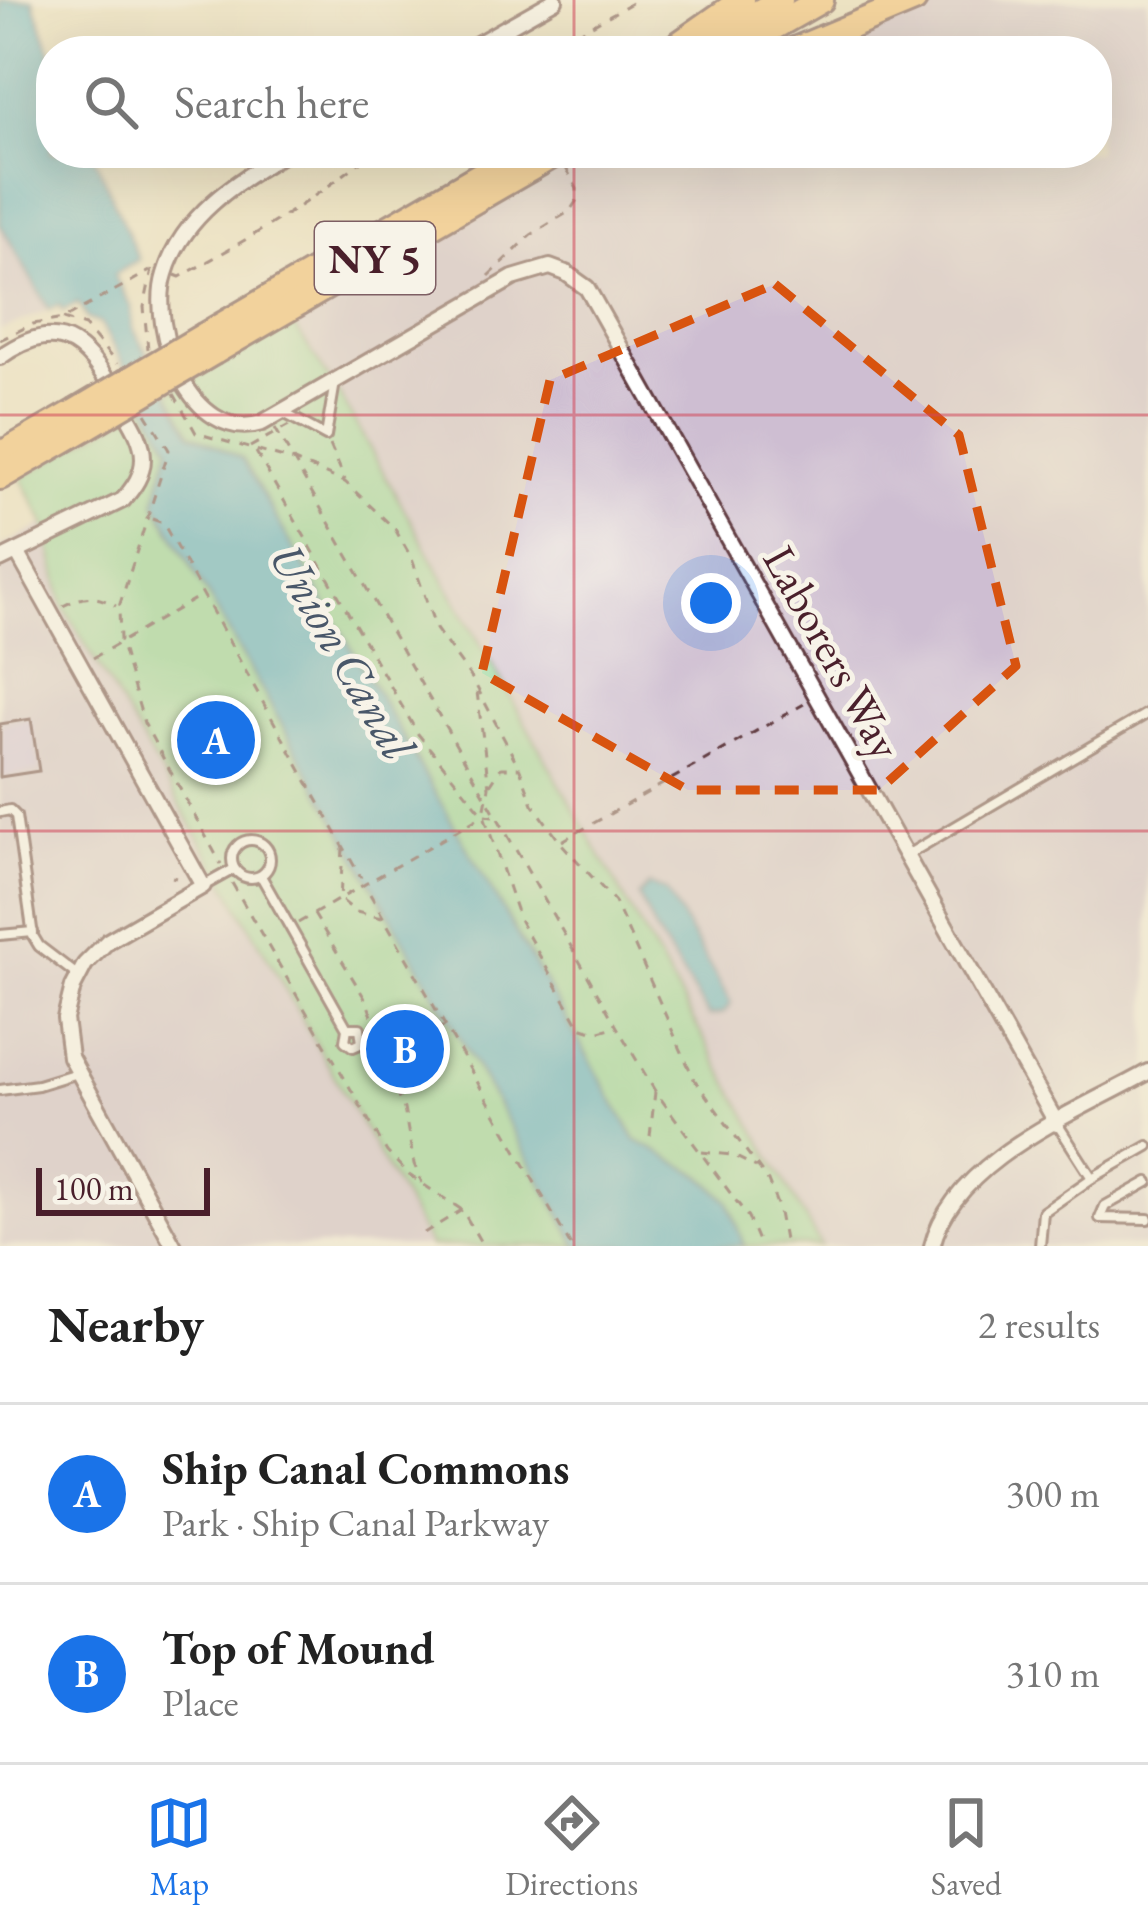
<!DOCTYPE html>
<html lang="en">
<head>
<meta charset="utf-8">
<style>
  body { margin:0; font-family:"EB Garamond",serif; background:#f2f2f2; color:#222 }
  .scale { position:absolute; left:36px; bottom:30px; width:174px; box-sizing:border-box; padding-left:12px; border:6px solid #4a1f2b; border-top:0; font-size:33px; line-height:42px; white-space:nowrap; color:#4a1f2b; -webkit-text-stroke:9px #f7f3e8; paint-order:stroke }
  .you { position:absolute; left:711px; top:603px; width:42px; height:42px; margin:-30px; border:9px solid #fff; border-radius:50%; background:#1a73e8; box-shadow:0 0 0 18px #1a73e833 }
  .badge { display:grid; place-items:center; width:78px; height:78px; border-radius:50%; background:#1a73e8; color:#fff; font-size:39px; font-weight:700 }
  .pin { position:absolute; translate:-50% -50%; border:6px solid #fff; box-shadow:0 3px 12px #0006 }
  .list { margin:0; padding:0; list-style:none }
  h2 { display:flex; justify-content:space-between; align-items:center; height:156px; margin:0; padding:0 48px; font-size:51px }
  h2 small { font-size:39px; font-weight:400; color:#767676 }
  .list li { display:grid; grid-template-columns:78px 1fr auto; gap:36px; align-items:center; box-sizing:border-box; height:180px; padding:0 48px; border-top:3px solid #e0e0e0 }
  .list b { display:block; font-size:45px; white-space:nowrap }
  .list p { margin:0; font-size:39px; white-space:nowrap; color:#767676 }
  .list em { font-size:39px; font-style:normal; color:#767676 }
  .icon { flex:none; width:66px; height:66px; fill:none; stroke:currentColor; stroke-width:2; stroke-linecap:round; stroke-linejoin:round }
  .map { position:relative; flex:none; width:1148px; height:1246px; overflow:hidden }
  .search { position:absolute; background:#fff; box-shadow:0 12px 48px #0002; left:36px; right:36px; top:36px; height:132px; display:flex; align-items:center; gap:30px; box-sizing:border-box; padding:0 42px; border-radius:48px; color:#767676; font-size:45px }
  .sheet { height:516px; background:#fff }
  nav { display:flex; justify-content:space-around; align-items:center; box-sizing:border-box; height:168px; border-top:3px solid #e0e0e0; background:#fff; font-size:33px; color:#767676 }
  nav a { display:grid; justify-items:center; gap:6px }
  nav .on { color:#1a73e8 }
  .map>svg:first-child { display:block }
  .industrial { fill:#cebed2 }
  .green { fill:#89d695; stroke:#6a7a60; stroke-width:3 }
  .water { fill:#47aac6; stroke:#486478; stroke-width:3 }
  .building { fill:#cab8e6 }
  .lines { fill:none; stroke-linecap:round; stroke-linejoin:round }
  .service-casing { stroke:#623c42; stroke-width:14 }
  .minor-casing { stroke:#623c42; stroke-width:20 }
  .motorway-casing { stroke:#623c42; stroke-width:30 }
  .path { stroke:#623c42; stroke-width:3; stroke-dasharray:9 9; stroke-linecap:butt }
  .service { stroke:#fff; stroke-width:8 }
  .minor { stroke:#fff; stroke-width:14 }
  .motorway { stroke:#f9bf6d; stroke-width:24 }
  .motorway-bridge-casing { stroke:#623c42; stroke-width:30; stroke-linecap:butt }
  .motorway-bridge { stroke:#f9bf6d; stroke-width:24 }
  .marked { fill:none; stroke:#d8530f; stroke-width:9; stroke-dasharray:24 15; stroke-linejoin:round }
  .grid { fill:none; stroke:#d1495b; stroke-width:3; stroke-opacity:0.55 }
  .labels { text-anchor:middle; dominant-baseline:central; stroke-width:10; stroke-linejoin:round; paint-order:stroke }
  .shield { fill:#f7f3e8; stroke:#7e5f64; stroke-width:3 }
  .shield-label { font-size:42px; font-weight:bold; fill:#4a1f2b }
  .street-label { font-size:45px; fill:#4a1f2b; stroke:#f7f3e8 }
  .water-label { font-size:48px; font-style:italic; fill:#495769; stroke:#f7f3e8 }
</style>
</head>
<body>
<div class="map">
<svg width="1148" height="1246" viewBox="0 0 1148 1246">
  <rect width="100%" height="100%" fill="#f7f3e8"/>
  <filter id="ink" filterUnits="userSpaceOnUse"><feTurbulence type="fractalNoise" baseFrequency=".00833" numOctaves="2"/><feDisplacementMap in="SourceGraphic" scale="24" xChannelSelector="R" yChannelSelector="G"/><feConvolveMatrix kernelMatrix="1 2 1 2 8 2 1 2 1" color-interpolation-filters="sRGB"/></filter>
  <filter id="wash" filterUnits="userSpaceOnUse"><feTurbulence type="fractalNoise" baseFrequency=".004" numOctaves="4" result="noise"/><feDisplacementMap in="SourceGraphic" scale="48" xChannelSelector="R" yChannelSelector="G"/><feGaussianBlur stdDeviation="2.7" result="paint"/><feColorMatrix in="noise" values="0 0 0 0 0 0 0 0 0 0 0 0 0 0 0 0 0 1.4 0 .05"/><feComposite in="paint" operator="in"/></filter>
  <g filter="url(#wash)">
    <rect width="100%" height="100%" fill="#ece2c2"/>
    <!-- industrial -->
    <g class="industrial">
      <path d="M948 0H1148V1246H821L339 394 292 322 587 153H1097V51H826Z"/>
      <path d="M0 224 49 310 0 330Z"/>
      <path d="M45 524 63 606 221 875 430 1246H0V547Z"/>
    </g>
    <!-- green -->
    <g class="green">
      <path d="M292 322 339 394 821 1246H744L728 1201 702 1176 636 1140 242 459 191 433 169 393Z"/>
      <path d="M146 405 170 447 156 502 578 1246H430L221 875 63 606 45 524 21 478Z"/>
    </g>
    <!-- water -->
    <g class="water">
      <path d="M0 0H33L51 52V153H93L139 260 114 275 131 306 133 328 191 433 242 459 636 1140 702 1176 728 1201 744 1246H578L155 502 170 447 100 323 87 319 78 303 63 311 59 305 49 310 0 224Z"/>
      <path d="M649 885 666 891 731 1003 724 1013 709 1016 654 929 639 896Z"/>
    </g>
    <g id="blocks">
      <!-- building -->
      <path class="building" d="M31 719 39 771 0 777V724Z"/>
    </g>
  </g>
  <g filter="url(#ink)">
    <use href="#blocks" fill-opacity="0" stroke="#623c42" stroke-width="3"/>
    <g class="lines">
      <!-- service casing -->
      <g class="service-casing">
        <g id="service">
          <path d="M282 412 326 436 335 382"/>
          <path d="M0 812 10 810 16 816 33 936 39 946 77 975"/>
          <circle cx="251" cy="859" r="19"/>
          <path d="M907 855 1148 713"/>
          <path d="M261 876 347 1028 345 1041 353 1047 362 1043 360 1028H347"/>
          <path d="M205 885 234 869"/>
          <path d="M0 935 33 932"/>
          <path d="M0 1090 38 1085 77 1073"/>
          <path d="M1058 1125 1092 1178 1148 1146"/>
          <path d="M1148 1182 1105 1206 1100 1218 1148 1219"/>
          <path d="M1040 1246 1043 1212 1092 1178"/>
        </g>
      </g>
      <!-- minor casing -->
      <g class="minor-casing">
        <g id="minor">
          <path d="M465 51 555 0"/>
          <path d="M285 153C237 181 182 216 165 274 148 328 191 445 262 423L513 278 550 267 566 273 587 288 1057 1124"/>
          <path d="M0 357C64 311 91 350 122 406 131 422 143 439 143 458 143 475 134 487 123 500L0 560"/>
          <path d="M17 552 203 886 108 941 85 964 73 987 65 1019 70 1057 174 1246"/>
          <path d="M932 1246C953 1160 1077 1112 1148 1072"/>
        </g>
      </g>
      <!-- motorway casing -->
      <g class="motorway-casing">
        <g id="motorway">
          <path d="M669 51 742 0"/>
          <path d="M693 51 780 0"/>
          <path d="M732 51 821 0"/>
          <path d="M792 51 914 0"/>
          <path d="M205 335 518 153"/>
          <path d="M214 352 557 153"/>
          <path d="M0 455 75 412"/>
          <path d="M0 477 85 428"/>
        </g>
      </g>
      <!-- path -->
      <g class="path">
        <path d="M545 51 637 0"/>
        <path d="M175 275 180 277C248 239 311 203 371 153"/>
        <path d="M489 276 531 235 570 211 577 200V189L566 168"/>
        <path d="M63 319 85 326 117 364"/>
        <path d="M0 340 33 324 63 319 150 271"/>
        <path d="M148 349 144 307 152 270"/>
        <path d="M174 394 196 433 294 461 345 482 395 529 412 559 436 629 473 680 520 769 533 804 560 842 615 902 694 1079 768 1181 778 1207 785 1246"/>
        <path d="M146 413 169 450 119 607 120 641 144 723 221 864"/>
        <path d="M275 428 617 1027 655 1091 748 1217 760 1246"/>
        <path d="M330 445 345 480"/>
        <path d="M250 447 289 425"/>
        <path d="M256 452 418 734 484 815 520 921 580 1027 596 1032 614 1027"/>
        <path d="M152 519 163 523 361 878"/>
        <path d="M63 606C85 595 94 594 116 606"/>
        <path d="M93 658 200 596"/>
        <path d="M477 692 489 787 484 813"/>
        <path d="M490 785 501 768H518"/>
        <path d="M562 841 804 704"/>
        <path d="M343 848 340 899 356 912 382 918"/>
        <path d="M172 877 176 878"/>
        <path d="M232 883 387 1152 409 1175 462 1210 483 1246"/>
        <path d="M370 894 571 1246"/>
        <path d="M314 914 367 1002 374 1022V1046L404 1109 414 1164 422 1183"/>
        <path d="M298 923 484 815 493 816"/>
        <path d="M405 1049 445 1026"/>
        <path d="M650 1136 655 1092"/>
        <path d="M702 1152 732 1155 756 1167"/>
        <path d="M424 1233 462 1210"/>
      </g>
      <!-- service -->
      <use href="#service" class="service"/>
      <!-- minor -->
      <use href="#minor" class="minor"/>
      <!-- motorway -->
      <use href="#motorway" class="motorway"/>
      <!-- motorway-bridge casing -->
      <g class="motorway-bridge-casing">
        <g id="motorway-bridge">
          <path d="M75 412 205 335"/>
          <path d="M85 428 214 352"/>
        </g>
      </g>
      <!-- motorway-bridge -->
      <use href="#motorway-bridge" class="motorway-bridge"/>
    </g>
  </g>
  <!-- marked area -->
  <path d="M0 0H1148V1246H0ZM775 284 959 435 1016 666 879 790H688L482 673 550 380Z" fill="#ece2c2" fill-opacity=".55" fill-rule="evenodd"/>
  <path class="marked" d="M775 284 959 435 1016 666 879 790H688L482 673 550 380Z"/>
  <!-- grid -->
  <path class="grid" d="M574 0V51M574 153V1246M0 415H1148M0 831H1148"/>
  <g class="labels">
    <!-- shield labels -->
    <rect class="shield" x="315" y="222" width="120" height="72" rx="9"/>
    <g class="shield-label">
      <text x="375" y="258">NY 5</text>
    </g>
    <!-- street labels -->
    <g class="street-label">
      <text transform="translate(833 652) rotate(61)">Laborers Way</text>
    </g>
    <!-- water labels -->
    <g class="water-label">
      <text transform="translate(343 651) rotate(60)">Union Canal</text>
    </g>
  </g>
</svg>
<div class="scale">100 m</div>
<div class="you"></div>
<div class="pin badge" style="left:216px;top:740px">A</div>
<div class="pin badge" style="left:405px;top:1049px">B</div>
<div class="search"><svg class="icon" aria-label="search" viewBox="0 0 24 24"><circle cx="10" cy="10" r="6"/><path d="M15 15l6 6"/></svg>Search here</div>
</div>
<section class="sheet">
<h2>Nearby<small>2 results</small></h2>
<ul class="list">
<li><span class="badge">A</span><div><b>Ship Canal Commons</b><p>Park · Ship Canal Parkway</p></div><em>300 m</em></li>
<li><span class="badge">B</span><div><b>Top of Mound</b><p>Place</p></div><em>310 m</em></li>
</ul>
</section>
<nav>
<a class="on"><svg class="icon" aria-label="map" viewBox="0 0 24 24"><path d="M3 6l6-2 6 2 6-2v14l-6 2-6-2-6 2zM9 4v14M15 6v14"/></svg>Map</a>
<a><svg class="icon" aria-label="directions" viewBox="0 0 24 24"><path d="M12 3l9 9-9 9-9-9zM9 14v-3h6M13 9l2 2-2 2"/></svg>Directions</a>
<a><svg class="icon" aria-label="saved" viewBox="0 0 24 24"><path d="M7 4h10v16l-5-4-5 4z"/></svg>Saved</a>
</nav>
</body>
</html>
